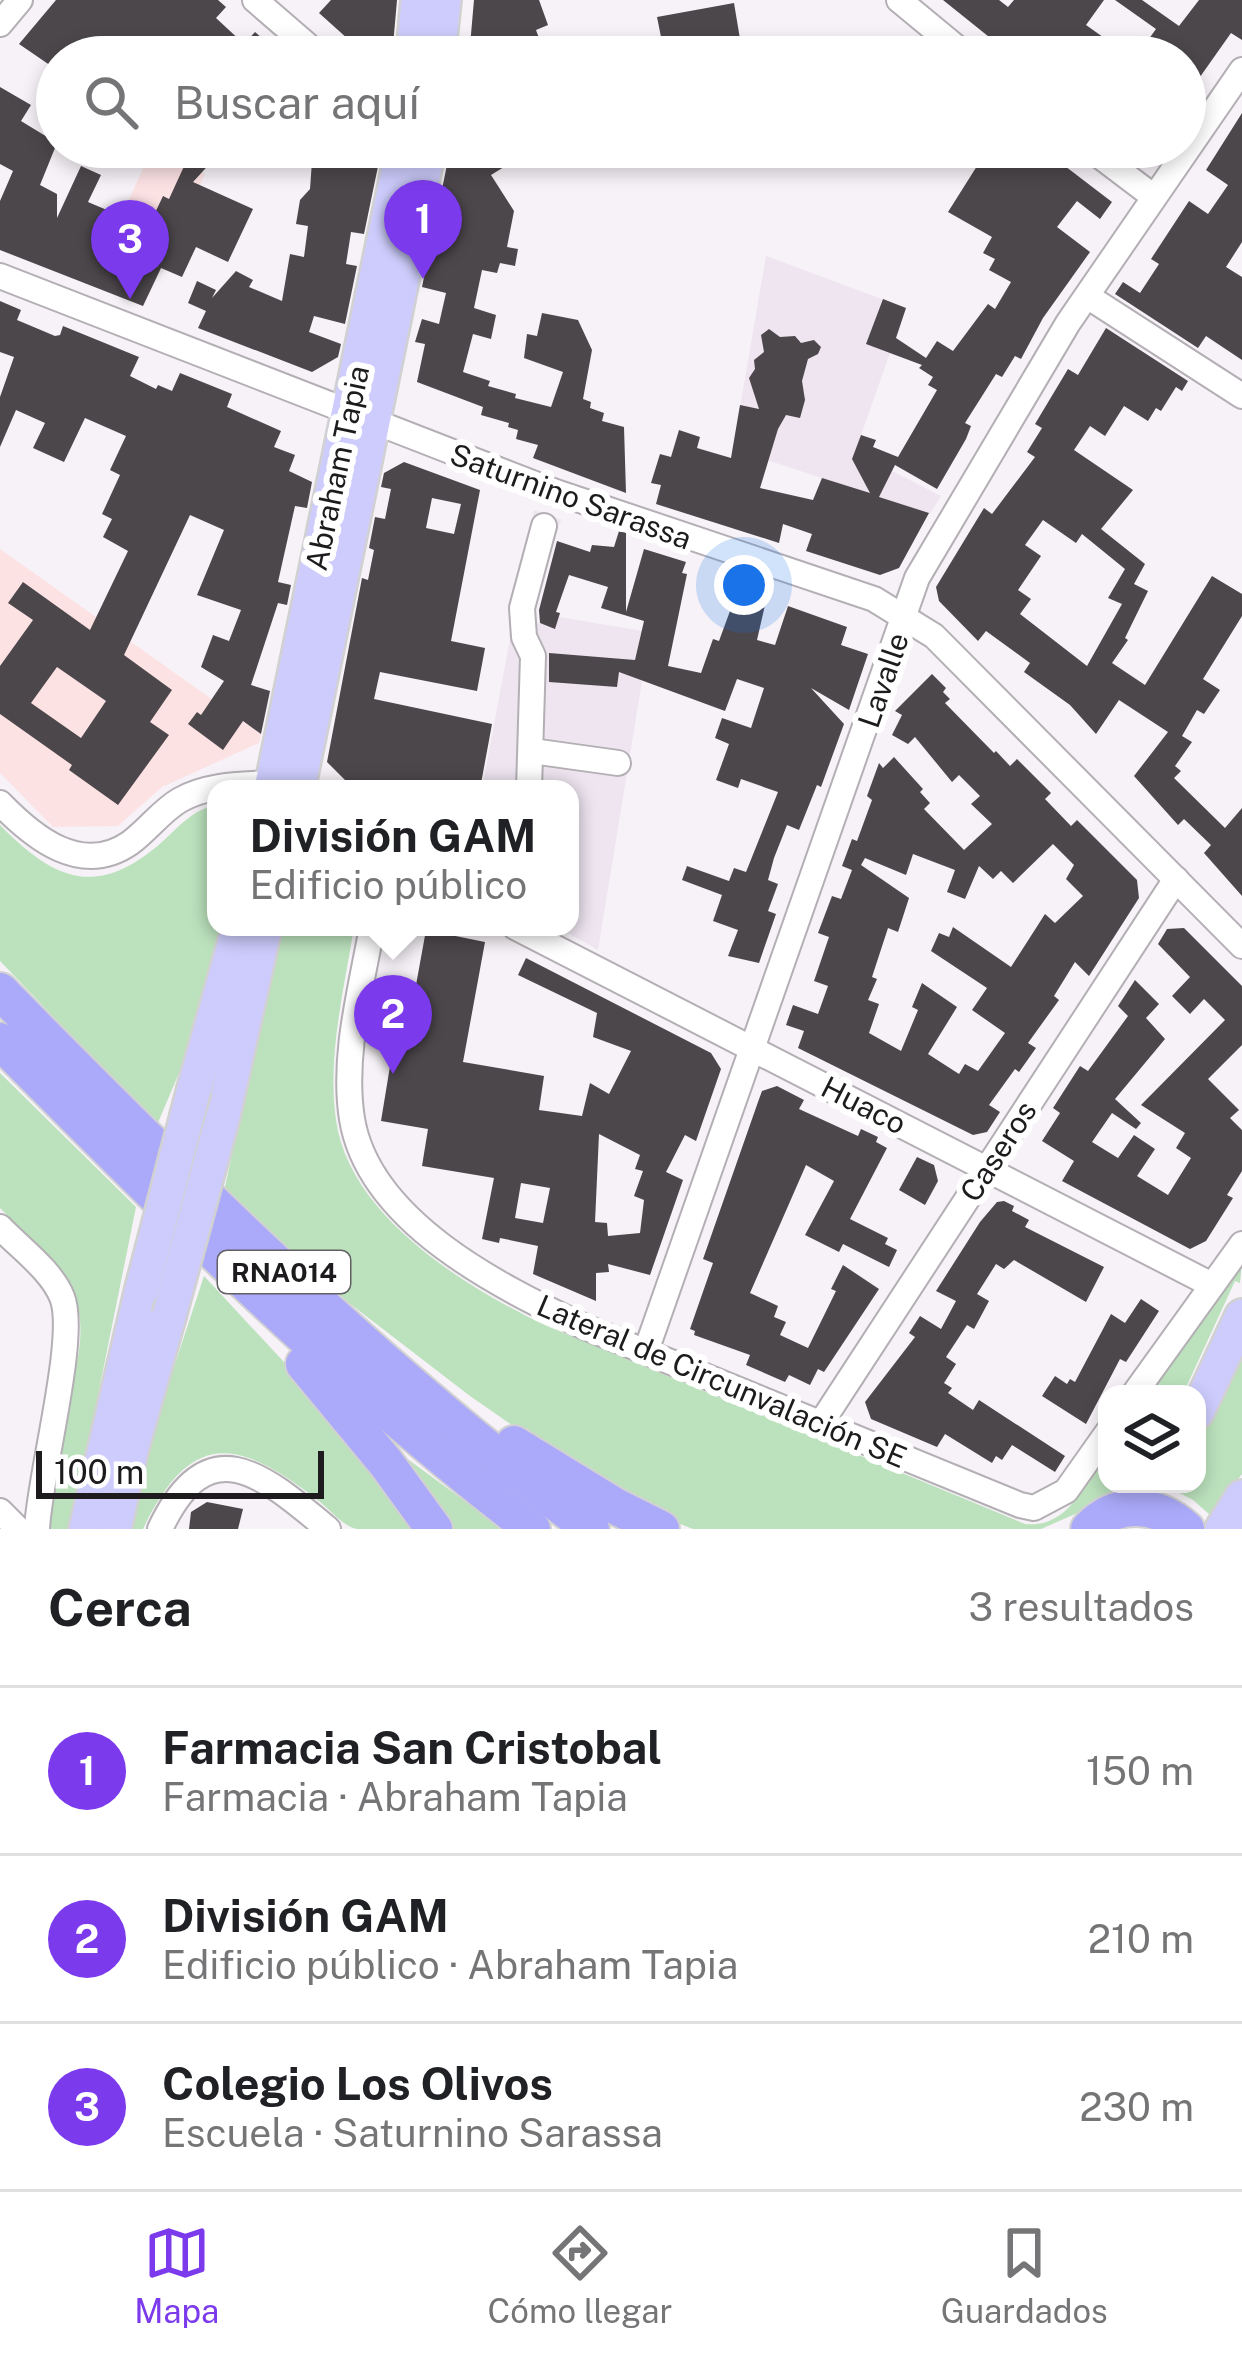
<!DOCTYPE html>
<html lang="es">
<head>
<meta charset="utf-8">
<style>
  body { margin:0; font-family:"Public Sans",sans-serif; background:#f6f6f6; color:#202124 }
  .controls { position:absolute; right:36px; bottom:36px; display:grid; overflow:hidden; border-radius:24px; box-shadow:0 6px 18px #0003 }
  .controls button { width:108px; height:108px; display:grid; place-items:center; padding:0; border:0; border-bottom:3px solid #e0e0e0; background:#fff; color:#202124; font:60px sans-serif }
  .scale { position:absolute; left:36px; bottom:30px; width:288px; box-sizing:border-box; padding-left:12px; border:6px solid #1d1b1d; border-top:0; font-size:33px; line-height:42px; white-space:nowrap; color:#1d1b1d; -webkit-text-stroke:9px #fff; paint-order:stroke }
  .you { position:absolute; left:744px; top:585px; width:42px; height:42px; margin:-30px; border:9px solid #fff; border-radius:50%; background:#1a73e8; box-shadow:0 0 0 18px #1a73e833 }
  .badge { display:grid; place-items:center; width:78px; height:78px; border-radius:50%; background:#7c3aed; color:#fff; font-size:39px; font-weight:700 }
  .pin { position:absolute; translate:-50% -99px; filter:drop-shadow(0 3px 6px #0008) }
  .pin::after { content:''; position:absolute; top:63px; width:42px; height:36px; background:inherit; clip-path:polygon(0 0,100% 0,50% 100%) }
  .popup { position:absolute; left:207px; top:780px; width:372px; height:156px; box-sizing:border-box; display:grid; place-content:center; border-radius:24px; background:#fff; filter:drop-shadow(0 3px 9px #0005); font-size:39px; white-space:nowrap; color:#757577 }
  .popup b { font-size:45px; color:#202124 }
  .popup::after { content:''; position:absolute; left:50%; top:100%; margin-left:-24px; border:24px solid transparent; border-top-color:#fff }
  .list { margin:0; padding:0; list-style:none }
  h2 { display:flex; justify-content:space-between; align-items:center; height:156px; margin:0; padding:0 48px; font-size:51px }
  h2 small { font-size:39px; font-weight:400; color:#757577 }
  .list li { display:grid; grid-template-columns:78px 1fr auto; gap:36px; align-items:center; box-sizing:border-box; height:168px; padding:0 48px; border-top:3px solid #e0e0e0 }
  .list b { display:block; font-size:45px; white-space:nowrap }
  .list p { margin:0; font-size:39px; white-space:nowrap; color:#757577 }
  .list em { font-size:39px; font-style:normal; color:#757577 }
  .icon { flex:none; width:66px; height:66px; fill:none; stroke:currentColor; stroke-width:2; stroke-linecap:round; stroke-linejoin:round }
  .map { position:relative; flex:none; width:1242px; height:1529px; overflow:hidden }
  .search { position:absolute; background:#fff; box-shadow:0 6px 18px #0003; left:36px; right:36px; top:36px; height:132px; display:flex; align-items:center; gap:30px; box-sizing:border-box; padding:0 42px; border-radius:66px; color:#757577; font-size:45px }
  .sheet { height:660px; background:#fff }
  nav { display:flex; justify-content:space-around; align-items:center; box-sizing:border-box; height:168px; border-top:3px solid #e0e0e0; background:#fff; font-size:33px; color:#757577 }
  nav a { display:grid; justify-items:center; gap:6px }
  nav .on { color:#7c3aed }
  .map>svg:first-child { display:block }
  .built { fill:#eee5f0 }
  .education { fill:#fde2e4 }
  .green { fill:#bce2bd }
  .building { fill:#4c474b; fill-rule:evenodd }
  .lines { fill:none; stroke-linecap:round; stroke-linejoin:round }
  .minor-casing { stroke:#b3afb4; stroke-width:28 }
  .major-casing { stroke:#d2d1d2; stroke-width:38 }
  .highway-casing { stroke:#d2d1d2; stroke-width:40 }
  .minor { stroke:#fff; stroke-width:24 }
  .major { stroke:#cdccfc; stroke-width:33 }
  .highway { stroke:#abaafa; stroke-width:36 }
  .major-bridge-casing { stroke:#d2d1d2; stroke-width:38; stroke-linecap:butt }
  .major-bridge { stroke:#cdccfc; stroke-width:33 }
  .labels { text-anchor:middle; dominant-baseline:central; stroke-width:12; stroke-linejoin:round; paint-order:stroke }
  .shield { fill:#fff; stroke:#615f61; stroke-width:3 }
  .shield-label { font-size:27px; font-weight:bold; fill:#1d1b1d }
  .street-label { font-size:30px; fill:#1d1b1d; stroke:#fff }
</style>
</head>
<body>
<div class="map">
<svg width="1242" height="1529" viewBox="0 0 1242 1529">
  <rect width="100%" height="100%" fill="#f6f2f7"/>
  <!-- built -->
  <g class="built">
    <path d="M766 256 906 308 855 452 941 496 930 514 767 460 750 534 720 524Z"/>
    <path d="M534 510 561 520 527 619 554 628 559 617 642 631 633 677 642 681 598 950 557 927H570V789H482Z"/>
  </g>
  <!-- education -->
  <g class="education">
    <path d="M153 147H163L205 174 143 306 90 285Z"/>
    <path d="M0 549 261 734 259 743 162 787 118 826 53 827 0 773Z"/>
  </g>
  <!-- green -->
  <g class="green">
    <path d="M216 805V927H220L179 1073 157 1125 0 961V825C55 881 97 899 162 842 180 826 192 810 216 805Z"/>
    <path d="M282 927H354C344 990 327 1056 336 1120 349 1216 466 1288 547 1326L1025 1524C1070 1529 1088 1479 1107 1449V1484H1122L1091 1507 1041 1529H693L675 1522 577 1470 470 1396 340 1296 224 1191Z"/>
    <path d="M0 1073 136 1207 71 1529H47L72 1363 77 1362C93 1282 51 1260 0 1208Z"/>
    <path d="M1242 1261 1240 1283 1235 1281 1183 1394H1146Z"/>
    <path d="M204 1276 335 1417 423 1529C403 1529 377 1529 357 1529 344 1527 330 1510 319 1501 239 1439 192 1427 143 1529H128L145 1455Z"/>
    <path d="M1242 1351V1474L1210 1515 1193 1500 1170 1488 1173 1484H1197V1446Z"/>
    <path d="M398 1452 503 1529H451Z"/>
  </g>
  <!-- building -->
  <g class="building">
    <path d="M56 0H218L226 7 216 18 244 44 255 32 284 57H57V70L19 44Z"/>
    <path d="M331 0H397L392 57H368L319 13Z"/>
    <path d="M474 0H539L548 25 536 30 546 57H469Z"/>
    <path d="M943 0H999L1008 7 1014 0H1104L1086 25 1131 57H1014Z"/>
    <path d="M1115 0H1142L1179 26 1199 0H1242V40L1231 33 1195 84 1185 76V57H1136L1156 29Z"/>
    <path d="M734 3 743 57H665L657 17Z"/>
    <path d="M0 87 31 105 21 121 57 143 40 185 57 194V218L81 166 101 175 88 202 121 216 104 254 130 266 163 196 169 199 186 162 163 147H225L193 182 253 209 228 262 196 247 182 277 161 268 143 306 0 250V201L13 171 0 164Z"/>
    <path d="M1242 113V242L1226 267 1242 277V360L1206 336 1198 348 1115 294 1123 282 1140 293 1159 264 1151 259 1189 201 1208 214 1228 185 1206 170Z"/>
    <path d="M313 147H382L364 234 351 232 346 264 357 266 345 324 314 316 309 332 341 344 338 357 312 372 198 328 206 311 188 303 197 281 216 290 212 298 236 271 253 280 249 287 282 301 290 254 304 257 308 226 296 224 300 200 310 189Z"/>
    <path d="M989 147H1040L1112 202 1100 219 1077 201 1057 227 1090 252 1043 318 1021 359 1015 356 1002 377 996 374 965 423 971 426 966 439 937 489 895 465 879 497 929 513 899 568 880 575 806 551 812 534 783 524 779 543 656 504 661 485 651 483 660 454 671 457 679 430 700 437 697 448 731 458 740 405 759 409 749 378 755 369 754 360 764 352 761 335 769 329 780 337 795 336 801 343 814 340 821 347 818 354 808 359 802 381 805 400 800 418 786 415 778 429 760 488 813 500 822 478 870 493 852 459 861 435 876 440 873 447 898 457 937 390 928 385 933 377 919 368 922 365 866 344 883 299 906 308 896 338 926 358 937 341 953 351 988 304 995 309 1011 282 989 270 995 259 983 253 992 237 948 212Z"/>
    <path d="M449 155 504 167 491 175 514 211 507 247 518 249 515 266 500 263 497 273 482 270 474 308 496 315 491 339 473 334 463 372 490 381 488 386 516 394 515 398 551 407 563 372 524 358 527 334 537 336 542 313 578 320 592 350 583 399 591 402 590 408 604 413 602 421 624 427 626 493 533 458 538 445 516 439 518 430 508 427 509 423 481 415 483 407 417 382 425 344 415 342 422 319 439 324 446 293 422 287Z"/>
    <path d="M0 301 21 310 17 320 55 336 60 335 63 326 139 357 130 376 156 389 158 385 172 391 180 373 232 394 227 407 281 431 274 447 295 455 289 471 312 482 307 508 295 506 278 582 291 585 287 605 278 603 251 685 270 691 261 734 243 721 223 750 188 724 197 712 201 715 224 681 201 667 213 635 229 641 241 610 197 595 224 530 190 515 124 655 172 690 150 722 169 735 118 805 69 770 72 765 0 714V666L33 620 8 603 23 582 90 630 128 551 103 537 112 519 102 514 120 475 110 470 126 436 85 418 64 462 33 448 45 423 16 410 0 447V397L14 357 0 352ZM57 667 106 701 81 738 31 703Z"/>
    <path d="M1106 328 1188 381 1182 391 1176 387 1161 411 1156 408 1148 421 1124 406 1105 436 1090 426 1074 450 1133 490 1101 529 1145 564 1134 584 1148 591 1125 638 1128 640 1112 663 1145 685 1212 576 1242 594V616L1203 679 1220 690 1204 714 1197 710 1182 736 1192 742 1175 766 1181 771 1174 778 1225 828 1242 808V896L1204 853 1211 845 1184 819 1178 825 1134 776 1168 732 1119 700 1096 734 1070 705 1024 672 1030 663 986 631 978 641 939 601 936 587 984 508 992 514 1035 457 1027 452 1042 428 1035 424 1068 369 1078 375ZM1043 520 1076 543 1082 534 1125 569 1108 598 1122 604 1087 666 1020 614 1031 599 1018 590 1041 556 1025 545Z"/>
    <path d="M404 462 480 490 451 641 485 648 477 691 380 672 374 699 492 724 480 789H424L389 782 388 789H354L327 762 362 578 368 580 374 550 369 548 375 517 385 519 391 489 381 487 384 473ZM432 498 461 504 454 534 426 528Z"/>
    <path d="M619 531 626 533V612L644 549 686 562 682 573 687 574 668 666 701 673 713 639 719 641 741 581 758 587 753 601 765 605 757 640 775 645 788 606 847 627 841 645 868 654 849 710 811 688 844 724 821 787 817 785 799 830 787 825 774 858 768 880 778 884 768 911 776 914 759 963 728 956 738 930 713 921 722 895 682 880 687 866 729 881 734 868 746 872 778 792 741 779 738 788 716 780 729 744 715 738 722 718 751 728 764 688 737 679 725 711 619 672 617 687 549 682V653L635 660 644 621 601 608 608 587 569 575 556 612 560 613 555 629 540 623 539 610 557 541 590 552 592 545 614 547Z"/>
    <path d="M932 674 946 688 943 692 950 699 945 703 994 753 996 751 1010 766 1017 759 1051 793 1045 799 1071 826 1077 820 1137 880 1139 898 1089 976 1075 962 1054 996 1059 1000 1028 1043 1036 1048 1019 1072 1015 1069 989 1105 1000 1112 987 1132 973 1135 798 1048 804 1031 786 1025 793 1005 818 1014 828 986 814 981 829 937 818 933 832 896 841 899 852 870 842 866 852 839 857 841 872 800 867 796 879 763 883 768 894 757 923 789 920 792 930 803 924 809 964 850 992 824 971 804 980 796 959 775 952 782 915 737 908 744 892 735 902 715 895 711ZM1053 844 1074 865 1066 879 1083 896 1055 923 1045 914 1011 967 953 927 949 937 939 933 931 951 987 988 972 1010 1005 1033 978 1071 965 1064 959 1074 928 1054 957 1007 922 983 912 1007 918 1010 901 1051 869 1033 879 1004 868 1000 877 979 872 977 888 928 898 932 909 898 861 865 865 858 906 875 913 854 955 870 947 892 965 899 979 866 993 879 1001 871 1013 883Z"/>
    <path d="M1184 928 1242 986V1045L1208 1079 1239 1110 1230 1118 1242 1130V1171L1227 1195 1233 1198 1206 1241 1190 1249 1062 1181 1074 1161 1042 1141 1060 1113 1053 1108 1080 1066 1088 1071 1128 1016 1118 1006 1135 980 1159 1004 1146 1018 1165 1039 1115 1099 1141 1123 1136 1129 1112 1113 1092 1142 1118 1158 1134 1135 1155 1149 1137 1176 1168 1195 1191 1158 1176 1148 1185 1133 1141 1105 1225 1020 1204 999 1190 1014 1172 996 1190 977 1158 944 1167 929Z"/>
    <path d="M426 930 485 942 463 1062 544 1076 539 1110 582 1116 590 1083 609 1094 631 1051 593 1037 597 1013 518 975 526 958 711 1053 721 1069 696 1141 685 1135 666 1172 683 1180 650 1275 608 1264 609 1272 596 1273V1301L533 1274 538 1246 500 1238 499 1243 482 1239 494 1178 422 1166 428 1129 381 1121 393 1048 404 1051ZM599 1134 640 1155 635 1169 643 1171 634 1196 644 1200 640 1233 608 1236 607 1223 595 1222ZM521 1183 550 1188 543 1223 515 1218Z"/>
    <path d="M777 1086 804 1100 799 1109 858 1136 861 1129 878 1137 876 1142 887 1148 850 1219 888 1238 885 1244 897 1250 889 1267 843 1244 839 1252 805 1235 834 1181 806 1165 750 1293 778 1306 774 1317 786 1322 780 1335 808 1348 836 1291 831 1289 843 1265 879 1289 824 1372 818 1369 810 1385 789 1375 785 1382 746 1365 750 1355 694 1335 695 1331 690 1329 713 1263 703 1259 758 1102 762 1091Z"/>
    <path d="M917 1157 934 1165 938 1181 925 1205 899 1190Z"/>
    <path d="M1004 1201 1014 1206 1012 1211 1029 1220 1025 1227 1104 1267 1086 1302 1014 1260 1004 1269 996 1264 977 1294 989 1301 974 1329 967 1325 946 1357 956 1364 944 1383 952 1388 948 1393 973 1410 979 1400 1065 1456 1055 1472 1012 1445 1002 1460 996 1456 992 1463 945 1434 937 1447 871 1419 865 1402 915 1337 909 1333 920 1316 941 1329 956 1301 936 1291 980 1222 997 1202Z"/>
    <path d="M1141 1299 1159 1311 1126 1362 1120 1359 1086 1424 1042 1396 1055 1376 1067 1384 1070 1379 1075 1382 1111 1314 1125 1323Z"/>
    <path d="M207 1502 243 1509 238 1529H189L191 1512Z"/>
  </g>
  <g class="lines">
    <!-- minor casing -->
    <g class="minor-casing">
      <g id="minor">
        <path d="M255 0 321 57"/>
        <path d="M899 0 968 57"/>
        <path d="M0 24 20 0"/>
        <path d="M1088 147 1154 197"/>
        <path d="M0 276 553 491 874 599 934 636 1242 946"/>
        <path d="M1087 296 1242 396"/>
        <path d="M532 751 618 763"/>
        <path d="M529 789 533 656 524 637 522 608 544 526"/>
        <path d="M0 803C33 837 81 877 130 843 148 830 161 811 180 800 208 784 241 785 272 783L283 786"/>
        <path d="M372 927C361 989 342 1056 352 1119 369 1222 500 1287 585 1327L1020 1505 1034 1508 1066 1491 1107 1433"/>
        <path d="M515 927 1212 1285"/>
        <path d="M0 1227C20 1248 51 1270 62 1297 78 1336 39 1477 37 1529"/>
        <path d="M646 1351 917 578 1068 323 1242 70"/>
        <path d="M1134 1394 1242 1244"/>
        <path d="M821 1423 1176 879"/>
        <path d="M0 1511 18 1529"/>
        <path d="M160 1529C208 1427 262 1474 328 1529"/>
      </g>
    </g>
    <!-- major casing -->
    <g class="major-casing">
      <g id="major">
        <path d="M413 57 418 0"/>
        <path d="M438 57 444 0"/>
        <path d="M271 789 403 147"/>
        <path d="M298 789 429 147"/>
        <path d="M194 1089 239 927"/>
        <path d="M223 1116 265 927"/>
        <path d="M1197 1412 1242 1316"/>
        <path d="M86 1529 142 1289"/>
        <path d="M114 1529 132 1447 169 1316"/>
        <path d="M1222 1529 1242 1497"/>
      </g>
    </g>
    <!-- highway casing -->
    <g class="highway-casing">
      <g id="highway">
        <path d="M0 991C187 1181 376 1369 591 1529"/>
        <path d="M0 1041C170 1212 340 1382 532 1529"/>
        <path d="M304 1364 386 1463 434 1529"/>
        <path d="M514 1444 615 1506 661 1529"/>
        <path d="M1089 1529C1117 1499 1157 1503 1186 1529"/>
      </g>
    </g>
    <!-- minor -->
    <use href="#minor" class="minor"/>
    <!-- major -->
    <use href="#major" class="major"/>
    <!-- highway -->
    <use href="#highway" class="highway"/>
    <!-- major-bridge casing -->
    <g class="major-bridge-casing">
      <g id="major-bridge">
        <path d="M142 1289 194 1089"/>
        <path d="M169 1316 223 1116"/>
      </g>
    </g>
    <!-- major-bridge -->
    <use href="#major-bridge" class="major-bridge"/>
  </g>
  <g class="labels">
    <!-- shield labels -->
    <rect class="shield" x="218" y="1251" width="132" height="42" rx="9"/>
    <g class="shield-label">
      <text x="284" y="1272">RNA014</text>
    </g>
    <!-- street labels -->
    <g class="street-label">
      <text transform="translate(337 468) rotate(-78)">Abraham Tapia</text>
      <text transform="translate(571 496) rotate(20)">Saturnino Sarassa</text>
      <text transform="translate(883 680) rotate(-71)">Lavalle</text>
      <text transform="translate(864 1105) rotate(27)">Huaco</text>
      <text transform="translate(998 1151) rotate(-57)">Caseros</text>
      <text transform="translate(722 1381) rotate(23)">Lateral de Circunvalación SE</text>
    </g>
  </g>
</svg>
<div class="controls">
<button><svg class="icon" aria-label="layers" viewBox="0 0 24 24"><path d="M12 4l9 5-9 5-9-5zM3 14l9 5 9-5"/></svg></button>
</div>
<div class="scale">100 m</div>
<div class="you"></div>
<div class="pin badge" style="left:423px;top:279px">1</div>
<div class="pin badge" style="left:393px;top:1074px">2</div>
<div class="popup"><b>División GAM</b>Edificio público</div>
<div class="pin badge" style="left:130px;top:299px">3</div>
<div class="search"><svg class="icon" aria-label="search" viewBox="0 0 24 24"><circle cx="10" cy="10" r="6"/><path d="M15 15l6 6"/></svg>Buscar aquí</div>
</div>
<section class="sheet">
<h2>Cerca<small>3 resultados</small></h2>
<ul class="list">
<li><span class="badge">1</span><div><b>Farmacia San Cristobal</b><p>Farmacia · Abraham Tapia</p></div><em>150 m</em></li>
<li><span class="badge">2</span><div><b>División GAM</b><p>Edificio público · Abraham Tapia</p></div><em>210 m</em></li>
<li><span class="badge">3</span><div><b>Colegio Los Olivos</b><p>Escuela · Saturnino Sarassa</p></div><em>230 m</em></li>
</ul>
</section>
<nav>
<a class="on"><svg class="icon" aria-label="map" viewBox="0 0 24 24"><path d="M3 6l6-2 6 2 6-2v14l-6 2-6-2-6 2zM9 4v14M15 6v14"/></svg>Mapa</a>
<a><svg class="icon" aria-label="directions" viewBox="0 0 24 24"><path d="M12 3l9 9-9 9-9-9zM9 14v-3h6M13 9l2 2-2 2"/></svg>Cómo llegar</a>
<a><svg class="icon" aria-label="saved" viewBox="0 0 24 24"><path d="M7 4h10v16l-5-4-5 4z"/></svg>Guardados</a>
</nav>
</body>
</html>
